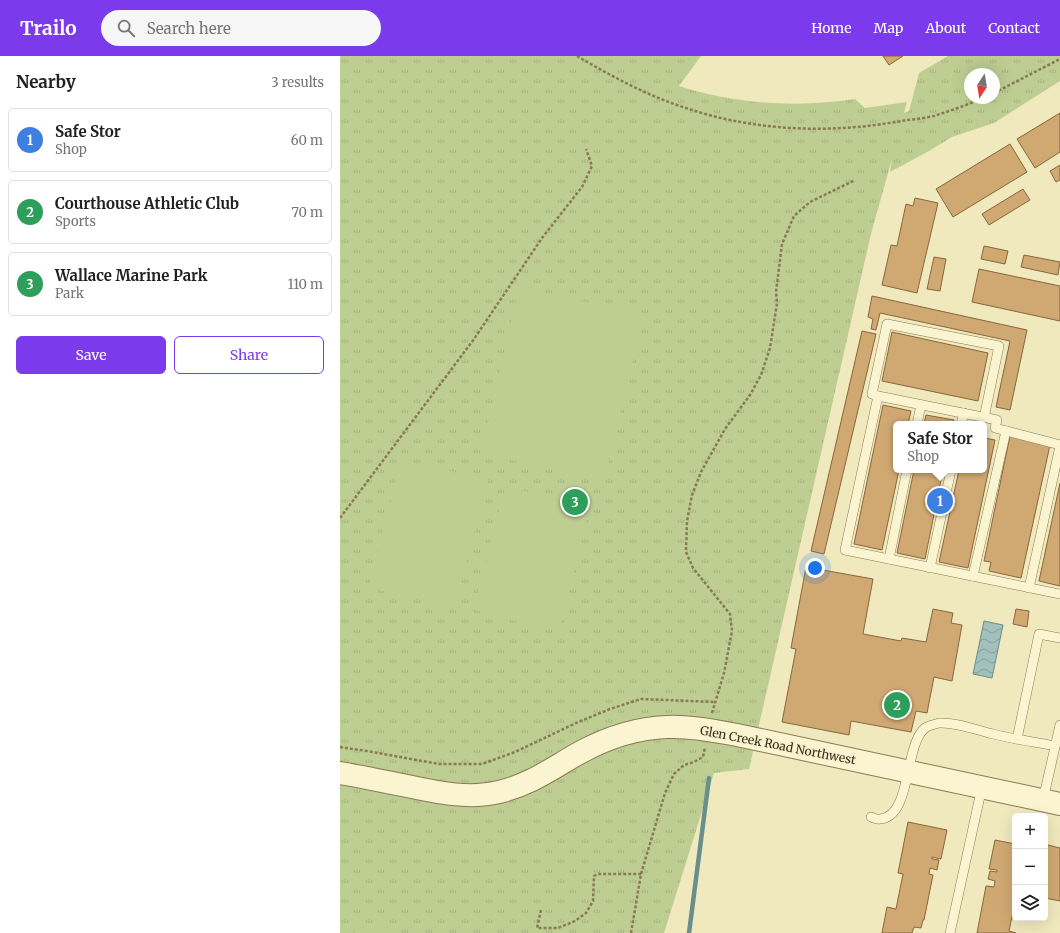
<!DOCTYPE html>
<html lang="en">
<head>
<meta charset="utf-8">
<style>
  body { margin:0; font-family:Merriweather,serif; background:#f6f6f6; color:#202124 }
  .controls { position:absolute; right:12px; bottom:12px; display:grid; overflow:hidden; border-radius:6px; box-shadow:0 4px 16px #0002 }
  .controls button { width:36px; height:36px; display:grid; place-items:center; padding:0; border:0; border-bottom:1px solid #e0e0e0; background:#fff; color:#202124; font:20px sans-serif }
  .compass { position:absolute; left:624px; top:12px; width:36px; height:36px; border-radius:50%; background:#fff; box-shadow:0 4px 16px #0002; rotate:192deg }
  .you { position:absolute; left:475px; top:512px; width:14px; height:14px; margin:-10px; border:3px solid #fff; border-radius:50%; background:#1a73e8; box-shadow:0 0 0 6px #1a73e833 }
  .badge { display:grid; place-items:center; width:26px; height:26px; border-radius:50%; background:#7c3aed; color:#fff; font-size:13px; font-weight:700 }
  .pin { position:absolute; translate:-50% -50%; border:2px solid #fff; box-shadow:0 1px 4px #0006 }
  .popup { position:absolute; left:553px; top:365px; width:94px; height:52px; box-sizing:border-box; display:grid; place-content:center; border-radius:6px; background:#fff; filter:drop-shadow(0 1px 3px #0005); font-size:13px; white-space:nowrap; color:#757577 }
  .popup b { font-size:15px; color:#202124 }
  .popup::after { content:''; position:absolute; left:50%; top:100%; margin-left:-8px; border:8px solid transparent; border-top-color:#fff }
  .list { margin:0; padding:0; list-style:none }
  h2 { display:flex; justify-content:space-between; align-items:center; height:52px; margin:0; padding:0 16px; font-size:17px }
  h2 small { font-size:13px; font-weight:400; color:#757577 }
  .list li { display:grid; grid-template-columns:26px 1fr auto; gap:12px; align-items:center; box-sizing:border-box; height:64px; margin:0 8px 8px; padding:0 8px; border:1px solid #e0e0e0; border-radius:6px }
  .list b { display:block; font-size:15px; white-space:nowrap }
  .list p { margin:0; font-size:13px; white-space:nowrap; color:#757577 }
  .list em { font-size:13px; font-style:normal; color:#757577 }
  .actions { display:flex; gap:8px; padding:12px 16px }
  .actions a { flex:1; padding:9px 0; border:1px solid #7c3aed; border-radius:6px; text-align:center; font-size:14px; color:#7c3aed }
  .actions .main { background:#7c3aed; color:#fff }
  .icon { flex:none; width:22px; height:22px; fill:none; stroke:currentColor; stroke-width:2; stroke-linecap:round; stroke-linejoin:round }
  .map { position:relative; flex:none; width:720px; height:877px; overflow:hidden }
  header { display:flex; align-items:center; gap:24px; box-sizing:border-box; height:56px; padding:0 20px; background:#7c3aed; color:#fff }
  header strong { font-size:19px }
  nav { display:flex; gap:22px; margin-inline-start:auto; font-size:14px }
  .search { width:280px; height:36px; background:#f6f6f6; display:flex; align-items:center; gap:10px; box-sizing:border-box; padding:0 14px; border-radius:22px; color:#757577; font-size:15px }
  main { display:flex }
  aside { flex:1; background:#fff }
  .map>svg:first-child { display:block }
  .park { fill:url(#park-tufts); fill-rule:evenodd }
  .pitch { fill:#bece92 }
  .water { fill:url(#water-waves); stroke:#698f8c }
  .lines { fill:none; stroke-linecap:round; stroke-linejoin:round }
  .stream { stroke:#698f8c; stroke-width:4.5 }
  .building { fill:#d0a872; stroke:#89663b }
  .service-casing { stroke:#897956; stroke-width:10 }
  .tertiary-casing { stroke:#897956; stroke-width:24 }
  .path { stroke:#897956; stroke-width:2.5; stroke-dasharray:3 2; stroke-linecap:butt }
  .service { stroke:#faf4d1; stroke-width:9 }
  .tertiary { stroke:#faf4d1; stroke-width:22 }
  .labels { text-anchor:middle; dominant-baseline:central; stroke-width:3; stroke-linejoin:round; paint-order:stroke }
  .street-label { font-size:12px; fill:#372d1b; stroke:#f7f1ce }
</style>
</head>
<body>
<header>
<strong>Trailo</strong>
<div class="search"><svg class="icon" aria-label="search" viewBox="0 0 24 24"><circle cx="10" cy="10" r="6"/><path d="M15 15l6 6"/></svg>Search here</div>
<nav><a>Home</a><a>Map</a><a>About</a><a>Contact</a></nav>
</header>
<main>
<aside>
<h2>Nearby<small>3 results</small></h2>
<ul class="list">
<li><span class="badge" style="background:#3f7fe0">1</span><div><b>Safe Stor</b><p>Shop</p></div><em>60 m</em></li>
<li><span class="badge" style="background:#2e9e5b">2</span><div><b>Courthouse Athletic Club</b><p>Sports</p></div><em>70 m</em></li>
<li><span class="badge" style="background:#2e9e5b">3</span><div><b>Wallace Marine Park</b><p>Park</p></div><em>110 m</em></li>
</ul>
<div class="actions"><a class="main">Save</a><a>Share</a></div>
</aside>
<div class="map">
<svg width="720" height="877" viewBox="0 0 720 877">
  <defs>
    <pattern id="park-tufts" width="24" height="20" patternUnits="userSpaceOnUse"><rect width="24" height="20" fill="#bece92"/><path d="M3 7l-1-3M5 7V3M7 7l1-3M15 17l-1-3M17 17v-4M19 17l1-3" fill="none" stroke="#a4b17d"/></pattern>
    <pattern id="water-waves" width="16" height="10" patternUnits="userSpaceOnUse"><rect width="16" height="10" fill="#a2c1bd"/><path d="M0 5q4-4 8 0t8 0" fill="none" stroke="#859d99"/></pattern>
  </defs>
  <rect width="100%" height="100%" fill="#f0e9be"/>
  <!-- park -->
  <path class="park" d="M0 0H361L339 30C396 48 456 52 515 43L525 52 567 46 564 57 569 55 579 17 608 0H720V25L654 67 612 81 589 95 550 116 552 103 531 178 409 713 374 717 324 877H0ZM630 18H654V42H630Z"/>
  <!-- pitch -->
  <g class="pitch">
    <path d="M179 232 304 258 264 424 141 397Z"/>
    <path d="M61 404 148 424 115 551 29 532Z"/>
    <path d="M165 431 250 449 219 575 134 554Z"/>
    <path d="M17 867 54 877H14Z"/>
  </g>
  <!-- water -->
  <path class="water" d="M644 565 663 569 652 622 633 618Z"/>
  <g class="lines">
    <!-- stream -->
    <path class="stream" d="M349 877 369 722"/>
  </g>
  <!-- building -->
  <g class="building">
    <path d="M543 0H563L549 9Z"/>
    <path d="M720 57V96L695 112 677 83Z"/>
    <path d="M670 88 687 116 613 161 596 133Z"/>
    <path d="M720 109V124L716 126 710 115Z"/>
    <path d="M683 133 690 144 649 169 642 158Z"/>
    <path d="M575 142 598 147 577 237 542 229 551 189 557 190 566 148 573 150Z"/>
    <path d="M644 190 668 195 665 208 641 203Z"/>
    <path d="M684 199 720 206 718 219 681 211Z"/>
    <path d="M594 201 606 203 600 235 587 233Z"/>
    <path d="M639 213 720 230V265L632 246Z"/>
    <path d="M532 240 687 274 670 354 656 351 670 285 540 257 536 274 531 273 533 263 528 261Z"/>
    <path d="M522 275 536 278 484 498 471 495Z"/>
    <path d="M552 276 648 297 638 345 542 325Z"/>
    <path d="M543 349 571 355 568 368H556V414H559L542 494 514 488Z"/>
    <path d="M586 359 614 364 613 368H584Z"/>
    <path d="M644 371 646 372 644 382 655 384 628 512 599 506 619 414H644Z"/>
    <path d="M670 380 710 389 681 522 649 515 651 506 644 505Z"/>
    <path d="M574 414H603L585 503 557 497Z"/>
    <path d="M720 427V530L699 525Z"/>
    <path d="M466 511 533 523 523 578 561 585 562 582 586 586 593 553 613 557 611 567 622 569 612 625 594 621 587 657 576 655 571 676 511 665 509 679 442 666 456 593 451 592Z"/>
    <path d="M676 553 689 555 687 571 673 568Z"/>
    <path d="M568 766 607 774 601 803 592 801V803L599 804 597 814 590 812 589 818 593 819 584 864H583L581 872 574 871 572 877H542L547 851 556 853 563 818 558 817Z"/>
    <path d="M655 784 675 788V846L669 875 676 877H637L646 830 654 831 655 825 648 823 650 815 657 816V814L649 813Z"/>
    <path d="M708 789 720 792V845L705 842V793L707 794Z"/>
  </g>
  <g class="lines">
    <!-- service casing -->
    <g class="service-casing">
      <g id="service">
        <path d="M538 340 532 338 547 268 659 290 644 362"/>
        <path d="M577 368 581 349"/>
        <path d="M621 368 624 357"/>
        <path d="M720 389 655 372 657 364 538 340 505 494 720 538"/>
        <path d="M549 503 567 414"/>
        <path d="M590 512 611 414"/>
        <path d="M633 520 666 375"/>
        <path d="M689 532 720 390"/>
        <path d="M677 683 699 578 720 582"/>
        <path d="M703 744 720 669"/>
        <path d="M531 761C534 762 538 764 540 763 572 761 564 689 585 672 588 670 595 668 599 667 617 666 636 674 653 678 673 683 694 686 715 690"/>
        <path d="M610 877 642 731"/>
      </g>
    </g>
    <!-- tertiary casing -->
    <g class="tertiary-casing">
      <path id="tertiary" d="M0 717C24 721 48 726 72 731 100 737 130 743 159 736 192 728 212 712 241 696 267 682 297 672 327 671 351 670 374 675 397 679L720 748"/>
    </g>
    <!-- path -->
    <g class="path">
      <path d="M237 0C271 20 308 40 346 52 417 76 494 78 567 64 577 63 588 62 597 59 612 54 628 49 642 42"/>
      <path d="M654 37 720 3"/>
      <path d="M0 462 134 283 202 182 242 131 252 110 246 93"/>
      <path d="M372 657 384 617 392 575 390 558 353 512 346 496 347 465 352 439 361 416 385 373 410 339 421 319 430 292 437 247 436 236 442 188 454 160 470 146 515 124"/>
      <path d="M0 691 27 695 99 708H142L175 696 236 667 270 653 301 643 375 646"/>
      <path d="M201 854 197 872H218L235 865 246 857 253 845 254 820 258 818H301"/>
      <path d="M291 877 301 818 325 737 334 718 344 709 354 706 363 701 365 691"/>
    </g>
    <!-- service -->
    <use href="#service" class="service"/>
    <!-- tertiary -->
    <use href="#tertiary" class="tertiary"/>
  </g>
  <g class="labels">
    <!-- street labels -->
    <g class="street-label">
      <text transform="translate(438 689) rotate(11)">Glen Creek Road Northwest</text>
    </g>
  </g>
</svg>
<div class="controls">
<button>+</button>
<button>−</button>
<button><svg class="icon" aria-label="layers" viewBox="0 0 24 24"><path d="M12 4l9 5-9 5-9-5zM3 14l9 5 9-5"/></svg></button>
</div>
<svg class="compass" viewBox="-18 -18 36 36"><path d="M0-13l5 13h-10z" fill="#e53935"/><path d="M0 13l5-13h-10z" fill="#757577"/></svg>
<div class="you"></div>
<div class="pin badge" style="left:600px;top:445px;background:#3f7fe0">1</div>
<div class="popup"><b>Safe Stor</b>Shop</div>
<div class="pin badge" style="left:557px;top:649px;background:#2e9e5b">2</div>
<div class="pin badge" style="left:235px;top:446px;background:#2e9e5b">3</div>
</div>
</main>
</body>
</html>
